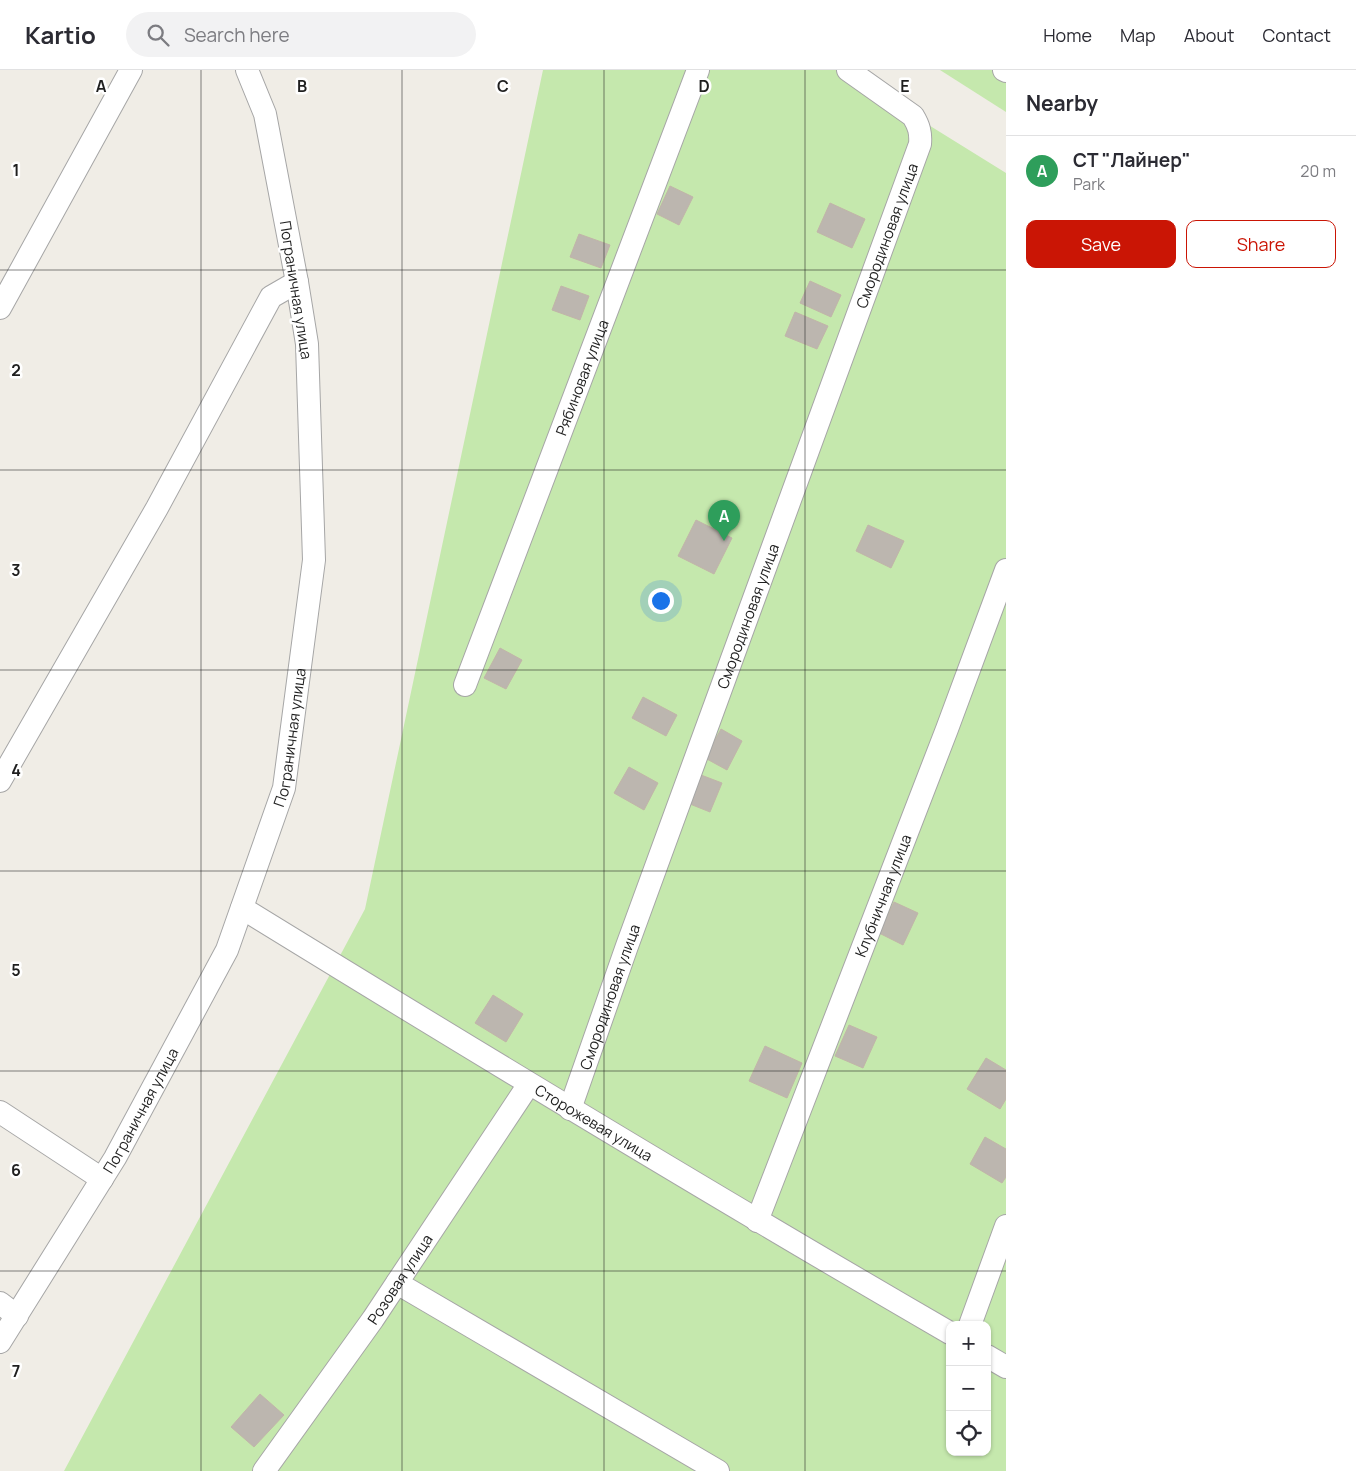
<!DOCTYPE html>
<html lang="en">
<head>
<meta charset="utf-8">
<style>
  body { margin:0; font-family:Manrope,sans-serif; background:#f2f2f3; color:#2b2b33 }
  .controls { position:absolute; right:15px; bottom:15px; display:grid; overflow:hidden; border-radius:10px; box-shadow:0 1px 4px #0004 }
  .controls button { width:45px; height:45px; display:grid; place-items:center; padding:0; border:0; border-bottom:1px solid #e1e1e2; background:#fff; color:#2b2b33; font:25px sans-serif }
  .you { position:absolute; left:660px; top:530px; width:18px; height:18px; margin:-12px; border:4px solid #fff; border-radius:50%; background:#1a73e8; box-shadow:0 0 0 8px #1a73e833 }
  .badge { display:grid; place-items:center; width:32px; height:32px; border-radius:50%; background:#ca1505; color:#fff; font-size:16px; font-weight:700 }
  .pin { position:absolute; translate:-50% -41px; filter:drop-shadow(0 1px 2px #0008) }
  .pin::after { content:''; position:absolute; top:26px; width:18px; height:15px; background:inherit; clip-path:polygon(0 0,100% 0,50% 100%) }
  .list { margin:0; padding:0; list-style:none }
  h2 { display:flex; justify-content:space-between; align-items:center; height:65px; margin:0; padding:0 20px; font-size:21px }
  h2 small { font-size:16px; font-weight:400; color:#7c7c81 }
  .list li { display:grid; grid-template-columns:32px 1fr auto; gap:15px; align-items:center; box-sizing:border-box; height:70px; padding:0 20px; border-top:1px solid #e1e1e2 }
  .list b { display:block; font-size:19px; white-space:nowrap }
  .list p { margin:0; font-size:16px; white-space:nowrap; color:#7c7c81 }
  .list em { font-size:16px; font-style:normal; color:#7c7c81 }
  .actions { display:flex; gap:10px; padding:15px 20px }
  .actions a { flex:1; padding:11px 0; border:1px solid #ca1505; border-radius:10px; text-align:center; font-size:18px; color:#ca1505 }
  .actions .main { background:#ca1505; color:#fff }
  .icon { flex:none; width:28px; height:28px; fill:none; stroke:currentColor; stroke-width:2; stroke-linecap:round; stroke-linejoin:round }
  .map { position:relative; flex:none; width:1006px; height:1401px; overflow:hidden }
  header { display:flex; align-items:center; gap:30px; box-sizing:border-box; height:70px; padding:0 25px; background:#fff; border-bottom:1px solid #e1e1e2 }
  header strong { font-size:24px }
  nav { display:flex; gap:28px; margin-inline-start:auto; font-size:18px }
  .search { width:350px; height:45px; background:#f2f2f3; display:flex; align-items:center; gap:12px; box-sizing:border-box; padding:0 18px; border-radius:28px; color:#7c7c81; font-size:19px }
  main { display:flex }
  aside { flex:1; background:#fff }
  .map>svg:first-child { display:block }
  .grass { fill:#c5e8ad; fill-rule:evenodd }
  .building { fill:#bcb6af; stroke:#c1b5a8 }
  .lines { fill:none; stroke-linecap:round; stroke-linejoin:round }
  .minor-casing { stroke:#a6a6a6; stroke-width:24 }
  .minor { stroke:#fff; stroke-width:22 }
  .grid { fill:none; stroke:#1f1f1f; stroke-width:1; stroke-opacity:0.55 }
  .labels { text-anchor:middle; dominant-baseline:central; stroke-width:5; stroke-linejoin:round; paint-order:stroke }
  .street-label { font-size:15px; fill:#1f1f1f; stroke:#fff }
  .grid-label { font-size:16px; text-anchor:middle; font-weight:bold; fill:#1f1f1f; stroke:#fff; stroke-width:5; stroke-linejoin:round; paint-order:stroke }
</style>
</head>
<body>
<header>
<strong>Kartio</strong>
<div class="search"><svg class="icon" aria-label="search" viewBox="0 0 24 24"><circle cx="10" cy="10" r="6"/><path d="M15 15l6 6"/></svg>Search here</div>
<nav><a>Home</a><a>Map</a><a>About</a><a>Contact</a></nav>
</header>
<main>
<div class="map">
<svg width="1006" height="1401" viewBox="0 0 1006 1401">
  <rect width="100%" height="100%" fill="#f0ede6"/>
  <!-- grass -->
  <g class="grass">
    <path d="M543 0H840L1006 103V1401H64L365 839ZM950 1255H987V1382H950Z"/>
    <path d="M940 0H1006V42Z"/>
  </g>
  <!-- building -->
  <g class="building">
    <path d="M670 116 693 127 679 155 657 144Z"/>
    <path d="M830 133 865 149 852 178 817 162Z"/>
    <path d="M579 164 610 175 601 198 570 187Z"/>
    <path d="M810 211 841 225 831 247 800 233Z"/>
    <path d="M561 216 589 226 580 250 552 240Z"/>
    <path d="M795 242 828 256 817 279 785 266Z"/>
    <path d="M696 450 732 468 714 504 678 486Z"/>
    <path d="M868 455 904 471 891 498 856 481Z"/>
    <path d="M500 578 522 590 506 619 484 608Z"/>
    <path d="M643 627 677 645 666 666 632 648Z"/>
    <path d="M721 659 742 671 727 700 705 688Z"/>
    <path d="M629 697 658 713 644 740 614 723Z"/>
    <path d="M701 705 722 713 710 742 690 734Z"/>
    <path d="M894 832 918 843 903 875 879 863Z"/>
    <path d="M493 925 523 944 506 972 475 953Z"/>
    <path d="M849 955 877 967 863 998 835 986Z"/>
    <path d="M765 976 802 993 787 1028 749 1011Z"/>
    <path d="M986 988 1006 1000V1029L1000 1039 967 1019Z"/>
    <path d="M985 1067 1006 1079V1107L1002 1113 970 1094Z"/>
    <path d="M260 1324 284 1345 254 1377 231 1357Z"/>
  </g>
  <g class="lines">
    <!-- minor casing -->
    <g class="minor-casing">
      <g id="minor">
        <path d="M1004 0 1006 1"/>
        <path d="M0 238 131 0"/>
        <path id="s1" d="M465 615 698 0"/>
        <path d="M0 711 157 438 271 227 297 212"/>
        <path id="s2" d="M242 838C476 982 712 1125 950 1263"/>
        <path id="s3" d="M570 1039 627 876 920 74C921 63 919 56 913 46L848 0"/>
        <path d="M0 1042 102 1109"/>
        <path id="s4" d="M757 1151 947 659 1006 500"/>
        <path d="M397 1213 718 1401"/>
        <path d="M0 1233 17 1246"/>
        <path d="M970 1255 1006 1156"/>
        <path id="s5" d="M0 1272 115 1088 227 880 284 718 314 490 307 274 297 212 265 44 247 0"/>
        <path d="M987 1286 1006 1297"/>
        <path id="s6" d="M264 1401 373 1249 529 1014"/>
      </g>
    </g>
    <!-- minor -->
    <use href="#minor" class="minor"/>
  </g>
  <!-- grid -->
  <path class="grid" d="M201 0V1401M402 0V1401M604 0V1401M805 0V1401M0 200H1006M0 400H1006M0 600H1006M0 801H1006M0 1001H1006M0 1201H1006"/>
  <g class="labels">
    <!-- street labels -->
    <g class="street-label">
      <text stroke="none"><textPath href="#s3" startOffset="929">Смородиновая улица</textPath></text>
      <text transform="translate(296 220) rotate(81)">Пограничная улица</text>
      <text stroke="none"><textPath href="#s1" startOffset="329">Рябиновая улица</textPath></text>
      <text stroke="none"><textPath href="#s3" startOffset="524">Смородиновая улица</textPath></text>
      <text stroke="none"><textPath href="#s5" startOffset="676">Пограничная улица</textPath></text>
      <text stroke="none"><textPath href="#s4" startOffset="349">Клубничная улица</textPath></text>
      <text stroke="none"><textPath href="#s3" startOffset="119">Смородиновая улица</textPath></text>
      <text stroke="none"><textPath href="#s5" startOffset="271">Пограничная улица</textPath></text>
      <text stroke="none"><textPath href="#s2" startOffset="412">Сторожевая улица</textPath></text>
      <text stroke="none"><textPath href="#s6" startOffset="235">Розовая улица</textPath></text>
    </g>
  </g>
  <g class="grid-label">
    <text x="101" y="22">A</text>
    <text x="302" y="22">B</text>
    <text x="503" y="22">C</text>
    <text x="704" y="22">D</text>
    <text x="905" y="22">E</text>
    <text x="16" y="106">1</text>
    <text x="16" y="306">2</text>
    <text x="16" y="506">3</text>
    <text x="16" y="706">4</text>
    <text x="16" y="906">5</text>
    <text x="16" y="1106">6</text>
    <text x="16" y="1307">7</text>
  </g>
</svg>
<div class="controls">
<button>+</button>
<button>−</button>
<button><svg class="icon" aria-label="locate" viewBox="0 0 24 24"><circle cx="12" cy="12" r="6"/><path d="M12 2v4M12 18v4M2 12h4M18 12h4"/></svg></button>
</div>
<div class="you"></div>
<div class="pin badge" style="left:724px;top:471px;background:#2e9e5b">A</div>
</div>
<aside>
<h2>Nearby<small></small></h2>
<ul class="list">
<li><span class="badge" style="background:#2e9e5b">A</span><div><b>СТ &quot;Лайнер&quot;</b><p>Park</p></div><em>20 m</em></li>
</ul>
<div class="actions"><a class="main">Save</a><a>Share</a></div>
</aside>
</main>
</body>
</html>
